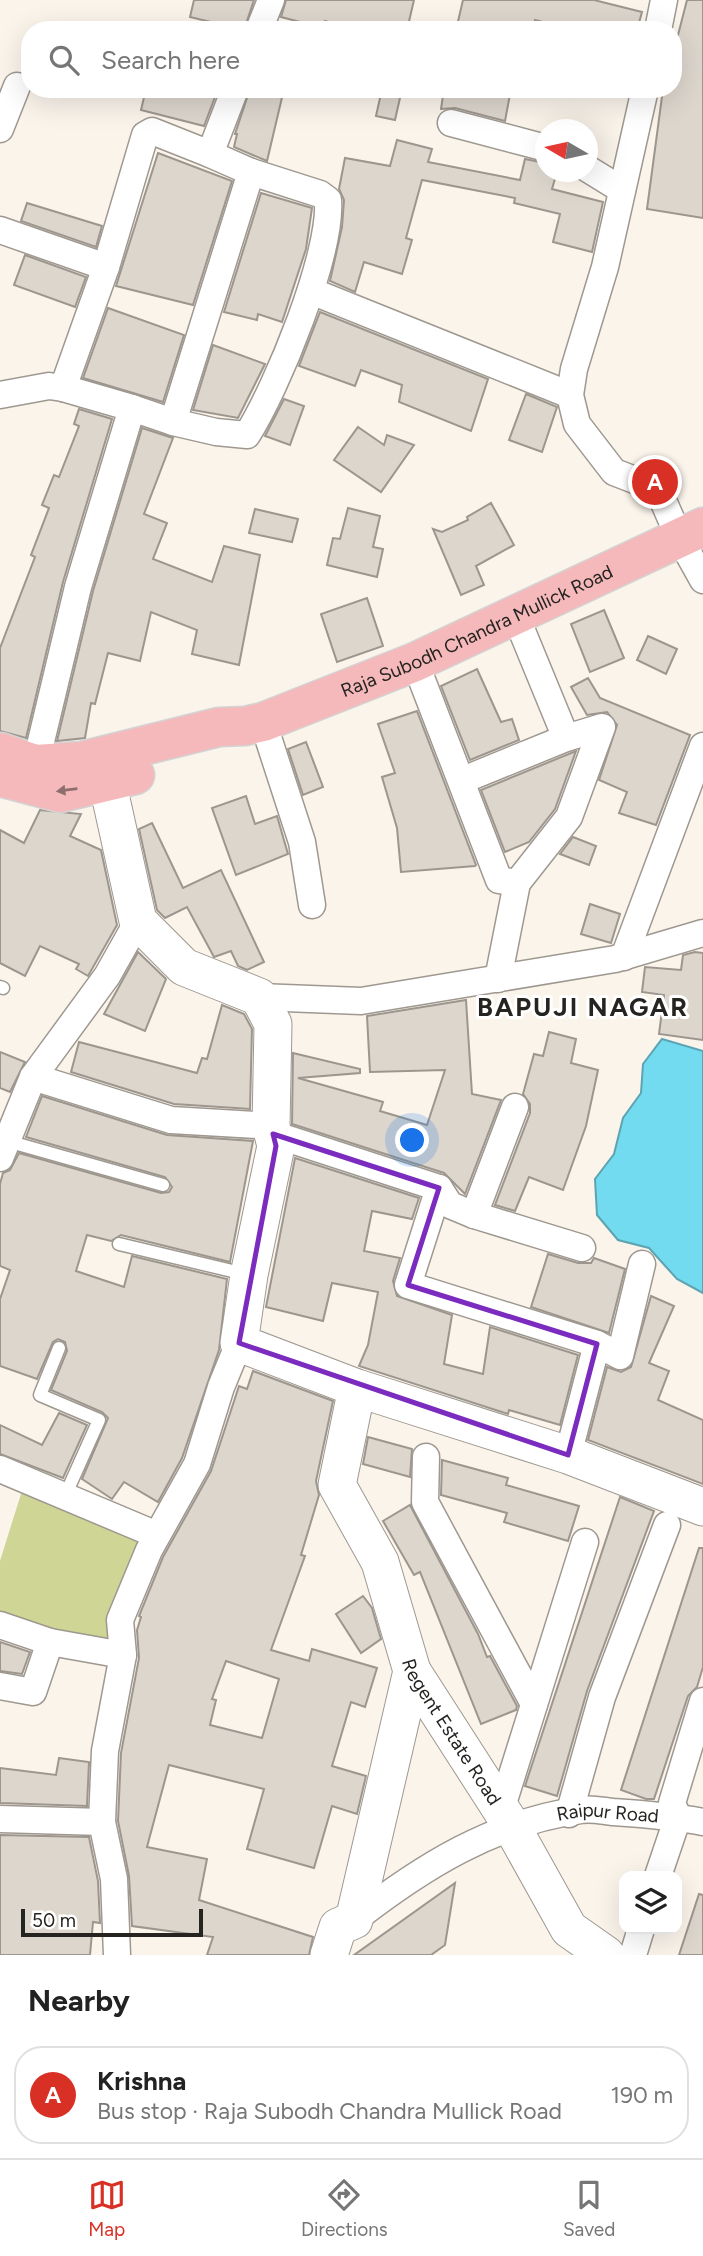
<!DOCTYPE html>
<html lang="en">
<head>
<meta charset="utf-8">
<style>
  body { margin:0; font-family:Figtree,sans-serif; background:#f6f6f6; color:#222 }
  .controls { position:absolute; right:21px; bottom:21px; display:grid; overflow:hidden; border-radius:14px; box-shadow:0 7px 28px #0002 }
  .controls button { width:63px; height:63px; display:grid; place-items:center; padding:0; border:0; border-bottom:2px solid #e0e0e0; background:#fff; color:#222; font:35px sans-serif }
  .compass { position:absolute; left:535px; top:119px; width:63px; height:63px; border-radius:50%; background:#fff; box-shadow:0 7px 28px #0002; rotate:279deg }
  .scale { position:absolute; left:21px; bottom:18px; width:182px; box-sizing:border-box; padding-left:7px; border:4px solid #262421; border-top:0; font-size:19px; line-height:24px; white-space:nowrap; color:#262421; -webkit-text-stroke:5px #fff; paint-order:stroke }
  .you { position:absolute; left:413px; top:1141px; width:24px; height:24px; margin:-18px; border:5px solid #fff; border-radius:50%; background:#1a73e8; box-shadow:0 0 0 10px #1a73e833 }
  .badge { display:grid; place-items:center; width:46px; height:46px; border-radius:50%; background:#d93025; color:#fff; font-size:23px; font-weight:700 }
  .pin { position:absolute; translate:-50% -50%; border:4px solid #fff; box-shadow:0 2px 7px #0006 }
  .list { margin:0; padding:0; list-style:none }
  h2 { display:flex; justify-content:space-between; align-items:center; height:91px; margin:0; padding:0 28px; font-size:30px }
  h2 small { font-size:23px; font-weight:400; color:#767676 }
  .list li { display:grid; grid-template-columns:46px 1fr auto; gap:21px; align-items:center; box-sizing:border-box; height:98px; margin:0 14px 14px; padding:0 14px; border:2px solid #e0e0e0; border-radius:28px }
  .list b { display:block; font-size:26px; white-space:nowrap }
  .list p { margin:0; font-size:23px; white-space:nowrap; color:#767676 }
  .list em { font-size:23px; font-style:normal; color:#767676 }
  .icon { flex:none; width:38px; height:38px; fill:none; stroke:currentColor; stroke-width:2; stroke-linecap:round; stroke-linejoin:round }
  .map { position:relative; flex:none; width:703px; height:1955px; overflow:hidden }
  .search { position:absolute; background:#fff; box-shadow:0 7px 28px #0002; left:21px; right:21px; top:21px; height:77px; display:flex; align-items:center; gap:18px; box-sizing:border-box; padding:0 24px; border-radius:28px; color:#767676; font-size:26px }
  .sheet { height:203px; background:#fff }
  nav { display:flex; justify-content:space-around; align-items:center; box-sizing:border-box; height:98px; border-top:2px solid #e0e0e0; background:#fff; font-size:19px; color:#767676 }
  nav a { display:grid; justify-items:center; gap:4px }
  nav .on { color:#d93025 }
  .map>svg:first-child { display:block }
  .green { fill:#ced595 }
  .water { fill:#73dbef; stroke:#5ca4b1; stroke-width:2 }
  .building { fill:#dcd6cd; stroke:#9c968e; stroke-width:2; fill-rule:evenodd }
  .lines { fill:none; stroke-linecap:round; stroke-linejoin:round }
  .lane-casing { stroke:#9e9890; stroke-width:15 }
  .street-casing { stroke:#9e9890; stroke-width:29 }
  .secondary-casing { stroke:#9e9890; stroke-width:39 }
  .primary-casing { stroke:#d4d3d3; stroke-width:41 }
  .lane { stroke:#fff; stroke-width:12 }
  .street { stroke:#fff; stroke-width:26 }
  .secondary { stroke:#fff; stroke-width:37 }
  .primary { stroke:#f5b9bb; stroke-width:38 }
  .oneway { fill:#8e6e6e }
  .marked { fill:none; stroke:#7b2cbf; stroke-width:5; stroke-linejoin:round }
  .labels { text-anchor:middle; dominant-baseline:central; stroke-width:6; stroke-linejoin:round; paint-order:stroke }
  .street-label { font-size:19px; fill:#262421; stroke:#fff }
  .district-label { font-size:26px; font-weight:bold; letter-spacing:2px; fill:#262421; stroke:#fff }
</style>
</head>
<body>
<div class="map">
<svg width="703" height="1955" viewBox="0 0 703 1955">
  <rect width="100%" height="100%" fill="#faf4eb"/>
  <!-- green -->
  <path class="green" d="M26 1478 148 1535 113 1644 0 1619V1561Z"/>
  <!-- water -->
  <path class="water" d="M662 1039 703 1051V1293L677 1279 649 1248 618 1240 597 1215 595 1179 614 1154 623 1118 641 1093 643 1064Z"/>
  <!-- building -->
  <g class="building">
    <path d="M194 0H254L244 30 190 17Z"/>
    <path d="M286 0H414L407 30H359L325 21 323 28 281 17Z"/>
    <path d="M463 0H594L642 12 637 30H573L535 20 532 30H456Z"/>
    <path d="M687 0H703V218L647 209 663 89H673V39H677Z"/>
    <path d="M146 89H218L204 126 141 110Z"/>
    <path d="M250 89H284L267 161 234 147 237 134H235Z"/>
    <path d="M382 89H402L395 120 376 116Z"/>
    <path d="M444 89H511L505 121 455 108 441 109Z"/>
    <path d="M397 140 432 149 428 162 520 180 525 159 545 163V172H557L552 189 603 202 592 252 553 242 560 214 514 203 515 198 422 180 406 238 412 240 402 274 364 262 355 292 330 281 342 227 344 200 339 189 345 158 390 166Z"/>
    <path d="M158 153 232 181 193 305 116 286Z"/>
    <path d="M261 193 312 208 306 249 282 322 258 314 257 320 224 312Z"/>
    <path d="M27 203 102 226 96 247 21 221Z"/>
    <path d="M25 255 86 277 75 307 14 285Z"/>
    <path d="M108 308 184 335 163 402 83 378Z"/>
    <path d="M320 312 488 379 471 431 399 402 402 385 361 370 355 386 299 366Z"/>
    <path d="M213 345 265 364 238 418 193 410Z"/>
    <path d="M526 394 557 407 542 452 509 440Z"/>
    <path d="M284 399 304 406 290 445 265 436Z"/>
    <path d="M79 409 112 419 63 582 26 738 0 731V648L35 557 31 555 49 508 42 505 54 475 59 477 79 426 74 424Z"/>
    <path d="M358 427 384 445 387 435 414 445 381 492 334 460Z"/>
    <path d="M142 428 173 438 144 514 167 523 153 559 212 582 224 546 260 555 239 665 192 654 197 630 151 612 140 661 108 653 95 704 91 703 85 738 57 741 93 591Z"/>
    <path d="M491 503 514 545 476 566 484 585 461 595 433 529 442 532 468 520 467 517Z"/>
    <path d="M348 508 380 516 373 547 383 549 377 577 327 565 333 538 340 539Z"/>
    <path d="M255 509 298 519 292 542 249 533Z"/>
    <path d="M367 598 383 646 337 662 321 614Z"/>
    <path d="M604 610 624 658 590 672 571 624Z"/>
    <path d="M648 636 677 649 666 674 637 660Z"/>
    <path d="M477 669 501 722 512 719 519 740 470 760 441 686Z"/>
    <path d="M588 678 600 698 690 735 656 825 619 813 627 792 599 780 617 725 607 712 587 715 571 687Z"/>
    <path d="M417 711 476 865 475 866 401 872 397 828 382 777 395 773 378 724Z"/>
    <path d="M306 742 323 787 303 795 288 749Z"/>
    <path d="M576 751 555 809 529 842 505 852 481 790Z"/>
    <path d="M246 796 255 824 277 816 288 854 236 875 212 808Z"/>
    <path d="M40 810 81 814 70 836 101 850 117 925 88 976 76 969 79 964 40 946 25 976 0 963V830L24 843Z"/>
    <path d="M152 823 183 888 221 870 264 962 247 970 238 966 231 951 214 957 187 907 165 918 157 910 139 829Z"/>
    <path d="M573 837 596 846 589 865 560 854Z"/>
    <path d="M590 904 620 914 611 943 581 934Z"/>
    <path d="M138 952 166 979 145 1031 104 1014Z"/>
    <path d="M695 952 703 953V1040L659 1034 664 995 642 992 645 967 681 970 683 955Z"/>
    <path d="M466 1000 472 1094 501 1100 465 1194 444 1173 292 1124 293 1053 360 1069V1073L298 1078 383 1102 380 1111 427 1125 445 1070 370 1072 367 1016Z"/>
    <path d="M222 1005 244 1014 252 1029 250 1109 174 1104 71 1072 79 1042 197 1073 202 1058 207 1059Z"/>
    <path d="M549 1032 576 1039 571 1063 598 1070 586 1126 563 1190 529 1177 515 1211 495 1205 530 1113V1104L523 1094 534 1054 543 1056Z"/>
    <path d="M0 1052 25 1062 10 1092 0 1088Z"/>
    <path d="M42 1096 167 1135 253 1141 230 1262 121 1235 111 1241 87 1235 76 1271 124 1287 132 1256 227 1279 219 1350 182 1458 158 1502 124 1482 112 1499 82 1479 108 1418 102 1412 51 1390 67 1351 65 1342 58 1339 53 1342 37 1379 0 1366V1299L10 1270 0 1266V1184L3 1173 10 1170 19 1153 161 1193 169 1192 172 1187 165 1177 26 1137Z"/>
    <path d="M295 1158 419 1198 412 1219 372 1211 364 1251 400 1258 393 1281 397 1296 452 1315 444 1364 483 1374 490 1327 578 1355 560 1425 509 1410 508 1414 359 1366 368 1345 378 1292 332 1283 323 1321 266 1307Z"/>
    <path d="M548 1254 578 1263H591L594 1258 625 1269 609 1333 531 1307Z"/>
    <path d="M651 1296 674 1306 649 1363 669 1371 658 1400 703 1420V1484L588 1440 607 1367 621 1372 631 1367Z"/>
    <path d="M253 1371 333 1401 316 1481 319 1495 301 1555 305 1556 271 1650 309 1661 312 1649 377 1668 365 1707 351 1702 332 1766 366 1776 357 1814 332 1806 314 1868 247 1849 264 1789 169 1765 147 1847 207 1859 199 1900 313 1937 309 1955H207L213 1937 132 1926 129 1876 118 1821 121 1753 139 1658 137 1630 141 1617 139 1616 163 1557 211 1471 239 1386 247 1389ZM226 1661 279 1679 262 1738 210 1725 216 1700 212 1699Z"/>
    <path d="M59 1413 87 1425 63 1478 0 1454V1425L42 1445Z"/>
    <path d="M368 1437 412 1449 410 1477 363 1464Z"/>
    <path d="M442 1460 508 1478 506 1485 579 1506 568 1541 504 1522 507 1513 441 1495Z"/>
    <path d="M620 1497 654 1511 587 1691 557 1796 525 1786Z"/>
    <path d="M410 1505 478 1634 487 1657 490 1656 517 1706 516 1710 481 1724 420 1572 414 1575 383 1521Z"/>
    <path d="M699 1548H703V1667L697 1687 688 1696 654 1799H646L621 1790Z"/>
    <path d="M363 1596 372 1608 381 1639 361 1653 336 1614Z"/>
    <path d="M0 1642 30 1652 22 1674 0 1671Z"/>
    <path d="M59 1758 89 1762 87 1806 0 1803V1768L56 1775Z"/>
    <path d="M0 1835 89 1837 98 1881 100 1923 93 1922 90 1955H0Z"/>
    <path d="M455 1883 445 1945 431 1955H354Z"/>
    <path d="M699 1894 703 1895V1955H679Z"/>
  </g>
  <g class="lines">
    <!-- lane casing -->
    <g class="lane-casing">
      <g id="lane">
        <path d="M0 987 3 988"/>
        <path d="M7 1141 163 1185"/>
        <path d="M119 1244 245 1274"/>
        <path d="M59 1348 40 1395 99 1420 65 1496"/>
      </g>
    </g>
    <!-- street casing -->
    <g class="street-casing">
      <g id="street">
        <path d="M259 30 271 0"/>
        <path d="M658 30 664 0"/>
        <path d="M645 89 605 267 574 369 570 395 577 424 614 472 658 489 679 537 703 580"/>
        <path d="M451 123 546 148"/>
        <path d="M0 129 17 86"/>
        <path d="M588 169 622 190"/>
        <path d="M0 230 106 267"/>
        <path d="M311 291 570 395"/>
        <path d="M63 388 106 267 145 135 152 131 210 154 235 89"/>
        <path d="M0 395 49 386 63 388 132 408 78 587 32 779"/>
        <path d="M132 408 173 422 251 172 210 154"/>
        <path d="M173 422 216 432 247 435C277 388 332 254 328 200L320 194 251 172"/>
        <path d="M515 614 566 738"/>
        <path d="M415 662 499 880 517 883"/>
        <path d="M263 722 302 842 312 905"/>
        <path d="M463 780 566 738 602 727 569 817 517 883 498 979"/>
        <path d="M624 957 703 746"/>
        <path d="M259 997 361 1001 615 959 703 933"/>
        <path d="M33 1077 171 1120 271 1126"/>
        <path d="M273 1134 439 1188 450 1205 474 1215 582 1248"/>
        <path d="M0 1158 33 1077 107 976 138 921"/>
        <path d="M439 1188 408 1285 597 1344 620 1356 642 1264"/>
        <path d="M474 1215 515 1107"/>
        <path d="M568 1455 597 1344"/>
        <path d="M426 1457 425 1502 534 1704"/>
        <path d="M0 1469 157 1535"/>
        <path d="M0 1625 50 1642 123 1655"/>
        <path d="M0 1686 33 1692 50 1642"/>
        <path d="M501 1810 585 1542"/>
        <path d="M569 1814 602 1697 667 1525"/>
        <path d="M0 1819 102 1822"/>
        <path d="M658 1876 678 1817 672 1803 703 1701"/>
        <path id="s1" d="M354 1920C422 1867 494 1822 581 1810 591 1808 603 1811 613 1812 643 1814 673 1816 703 1822"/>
        <path d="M117 1955 114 1879 102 1822 105 1751 123 1655 120 1620 149 1550 197 1464 221 1387 239 1343"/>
        <path d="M633 1955 641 1929"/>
      </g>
    </g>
    <!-- secondary casing -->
    <g class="secondary-casing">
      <g id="secondary">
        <path d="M102 758 138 921 184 967 259 997 273 1024 271 1126 276 1146 249 1275 239 1343 357 1388 568 1455 703 1507"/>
        <path id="s2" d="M357 1388 337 1485 380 1562 412 1671 511 1825 569 1929 606 1955"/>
        <path d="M329 1955 338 1927 354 1920 412 1671"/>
      </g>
    </g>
    <!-- primary casing -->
    <g class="primary-casing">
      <g id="primary">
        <path id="s3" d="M0 752 35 764 82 761 219 727 245 726 263 722 415 662 703 527"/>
        <path d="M0 777 60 793 135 775"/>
      </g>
    </g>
    <!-- lane -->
    <use href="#lane" class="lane"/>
    <!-- street -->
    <use href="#street" class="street"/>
    <!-- secondary -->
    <use href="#secondary" class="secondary"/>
    <!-- primary -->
    <use href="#primary" class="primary"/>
  </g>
  <!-- one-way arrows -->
  <defs><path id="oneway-solid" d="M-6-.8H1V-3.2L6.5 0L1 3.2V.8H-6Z" transform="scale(1.75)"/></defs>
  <use class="oneway" href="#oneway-solid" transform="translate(67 790) rotate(173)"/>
  <!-- marked area -->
  <path class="marked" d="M273 1134 439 1188 408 1285 597 1344 568 1455 239 1343 276 1146Z"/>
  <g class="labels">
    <!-- street labels -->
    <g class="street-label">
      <text stroke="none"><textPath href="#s3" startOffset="502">Raja Subodh Chandra Mullick Road</textPath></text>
      <text stroke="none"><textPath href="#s2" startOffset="373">Regent Estate Road</textPath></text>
      <text stroke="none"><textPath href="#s1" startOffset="282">Raipur Road</textPath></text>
    </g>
    <!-- district labels -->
    <g class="district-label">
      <text x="583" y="1007">BAPUJI NAGAR</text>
    </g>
  </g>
</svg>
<div class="controls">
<button><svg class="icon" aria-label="layers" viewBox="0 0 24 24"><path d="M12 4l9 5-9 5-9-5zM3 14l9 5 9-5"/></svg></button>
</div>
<svg class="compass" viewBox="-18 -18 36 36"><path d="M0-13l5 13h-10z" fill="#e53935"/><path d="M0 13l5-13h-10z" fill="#767676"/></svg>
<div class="scale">50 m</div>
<div class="you"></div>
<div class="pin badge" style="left:655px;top:482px">A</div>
<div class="search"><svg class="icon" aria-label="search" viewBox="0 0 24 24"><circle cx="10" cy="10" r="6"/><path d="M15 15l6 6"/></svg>Search here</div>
</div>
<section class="sheet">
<h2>Nearby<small></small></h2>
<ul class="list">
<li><span class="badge">A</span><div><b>Krishna</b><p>Bus stop · Raja Subodh Chandra Mullick Road</p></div><em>190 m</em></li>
</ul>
</section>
<nav>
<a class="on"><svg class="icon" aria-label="map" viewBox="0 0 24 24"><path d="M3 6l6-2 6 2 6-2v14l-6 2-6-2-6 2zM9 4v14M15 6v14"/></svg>Map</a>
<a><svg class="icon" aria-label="directions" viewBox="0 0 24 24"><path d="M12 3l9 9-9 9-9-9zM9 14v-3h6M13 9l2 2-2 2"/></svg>Directions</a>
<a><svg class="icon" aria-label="saved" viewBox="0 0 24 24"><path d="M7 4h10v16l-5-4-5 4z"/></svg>Saved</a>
</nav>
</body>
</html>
